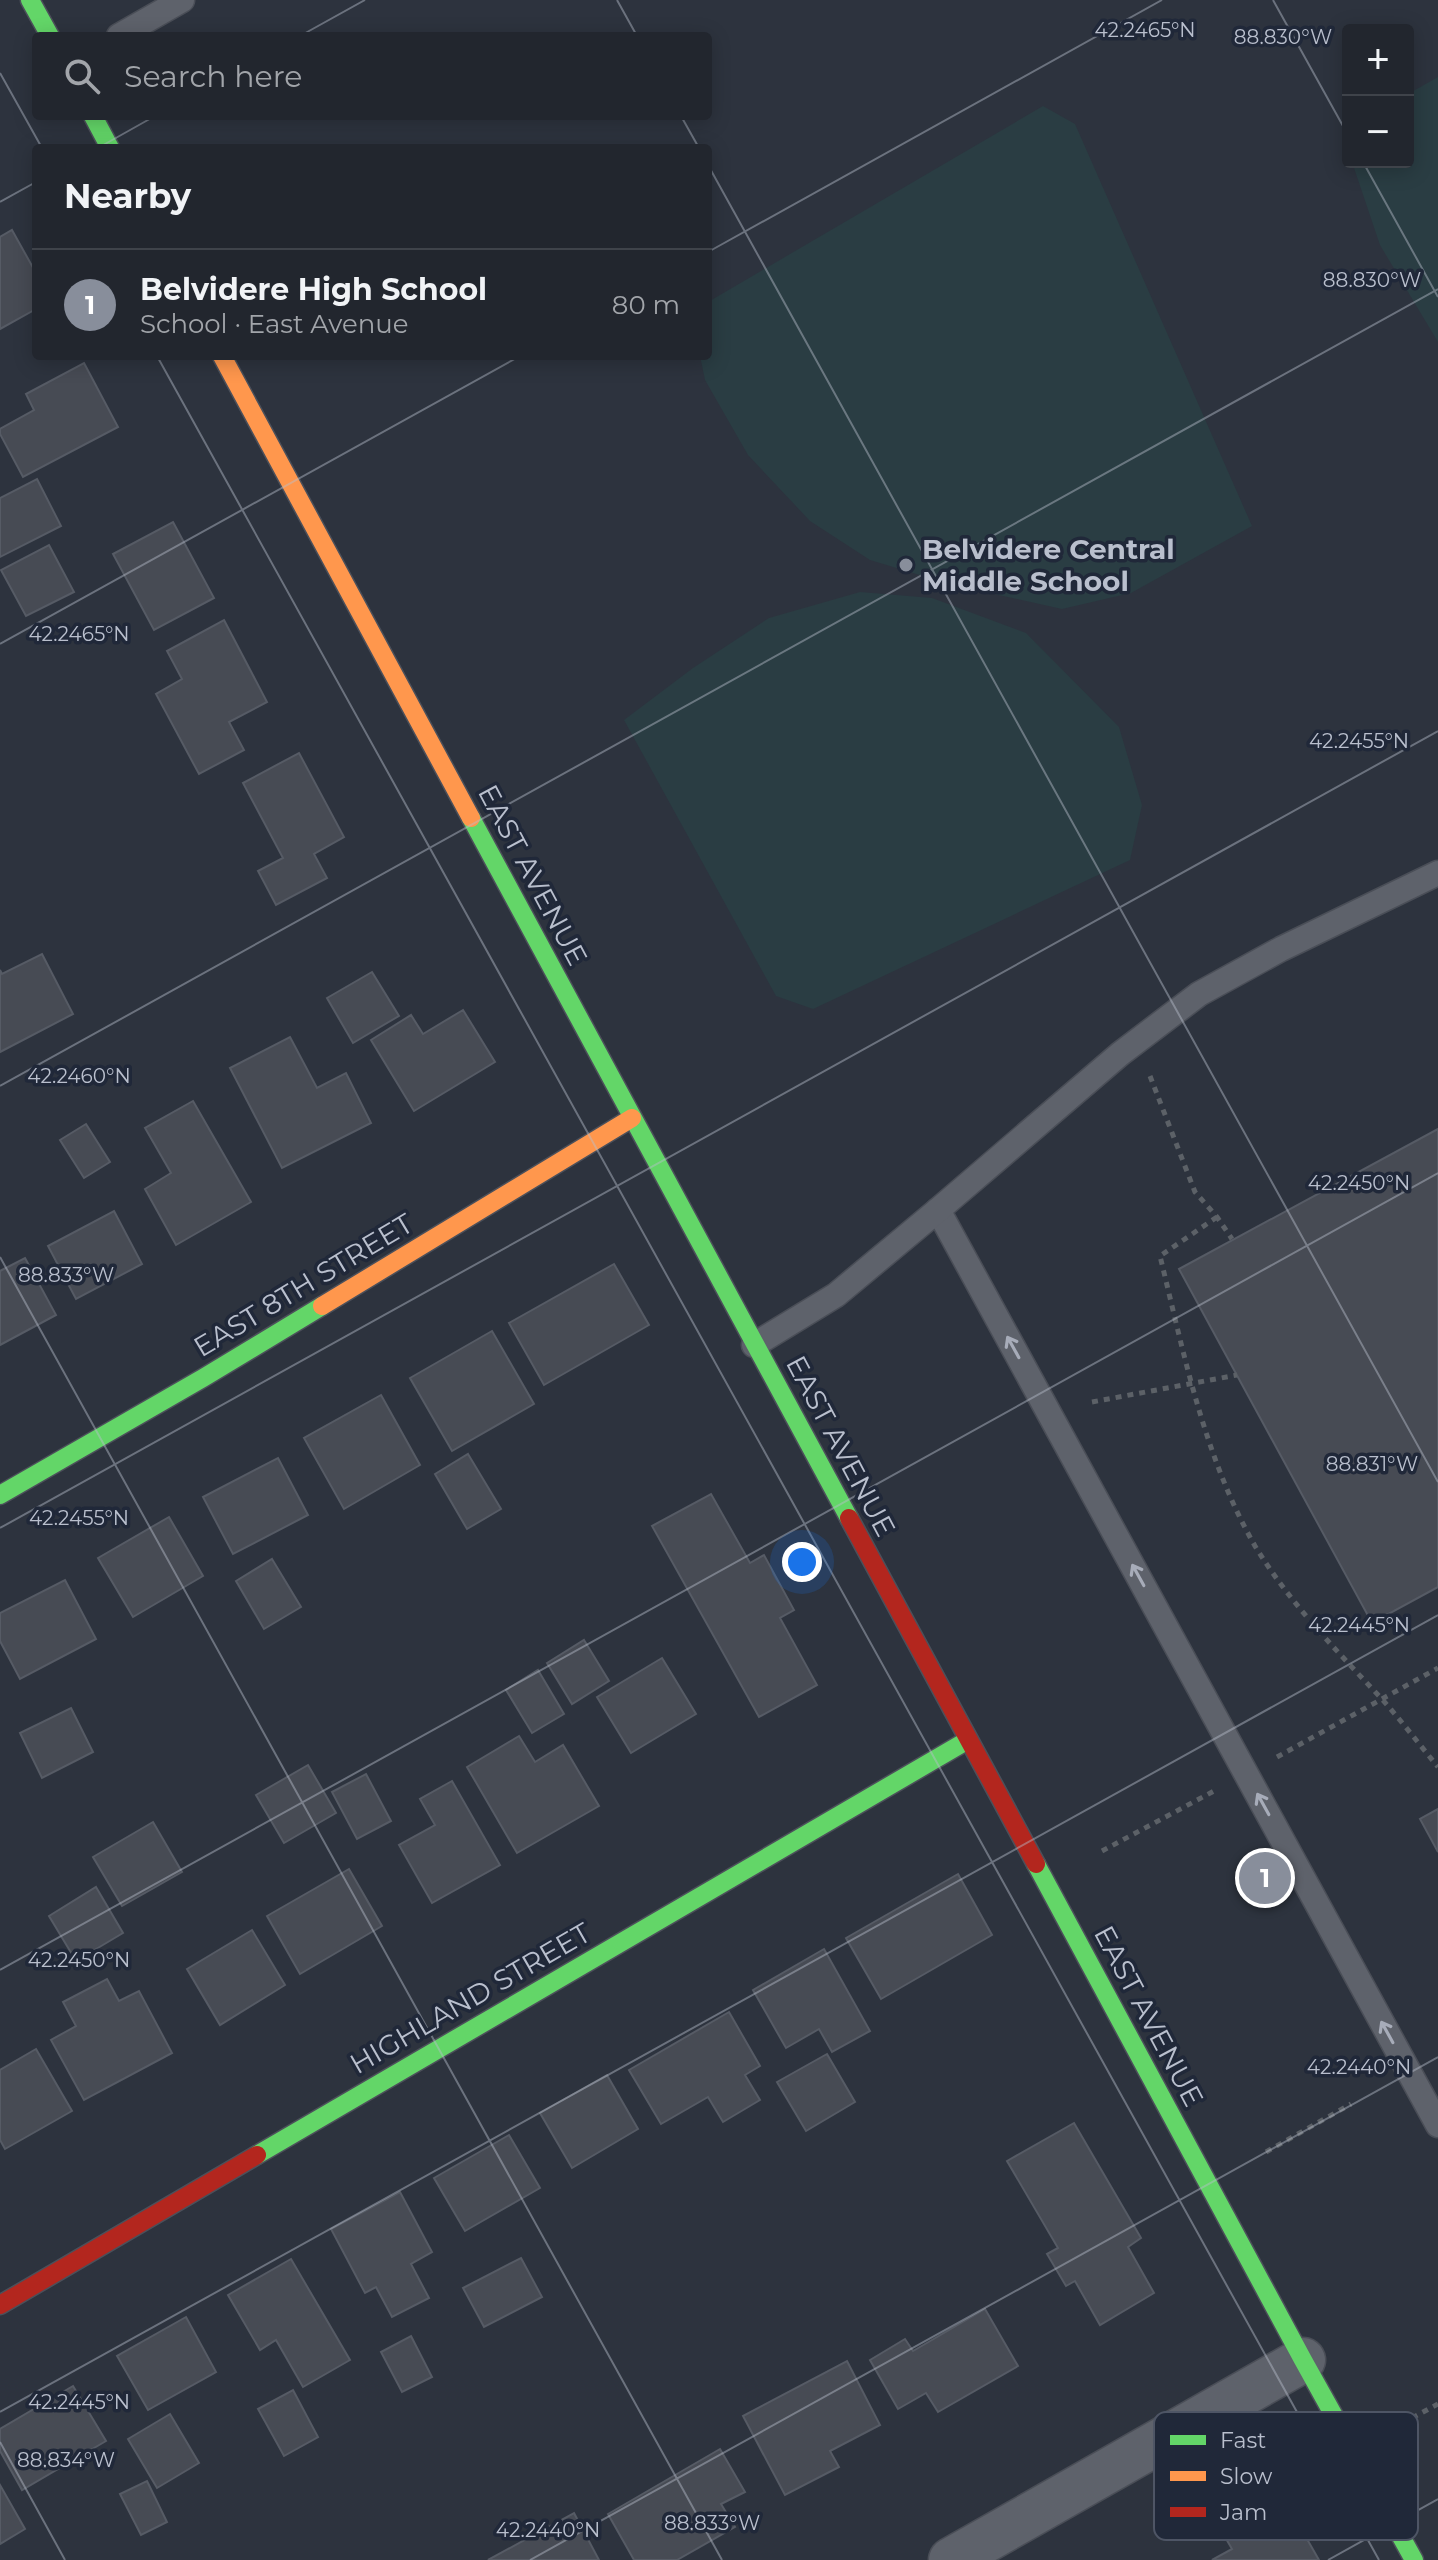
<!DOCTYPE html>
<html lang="en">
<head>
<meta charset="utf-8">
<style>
  body { margin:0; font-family:Montserrat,sans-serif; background:#2a2e36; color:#f1f3f6 }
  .controls { position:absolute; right:24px; top:24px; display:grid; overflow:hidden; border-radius:8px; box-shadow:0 4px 20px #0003 }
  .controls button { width:72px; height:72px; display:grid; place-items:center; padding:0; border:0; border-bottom:2px solid #3f434a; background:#22262e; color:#f1f3f6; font:40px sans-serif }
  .you { position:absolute; left:802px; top:1562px; width:28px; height:28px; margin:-20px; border:6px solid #fff; border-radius:50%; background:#1a73e8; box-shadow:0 0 0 12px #1a73e833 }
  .badge { display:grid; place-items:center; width:52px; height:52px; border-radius:50%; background:#888e9b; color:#fff; font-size:26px; font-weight:700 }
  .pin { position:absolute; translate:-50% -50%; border:4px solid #fff; box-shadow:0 2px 8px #0006 }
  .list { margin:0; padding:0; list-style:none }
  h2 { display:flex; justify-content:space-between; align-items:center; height:104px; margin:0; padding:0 32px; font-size:34px }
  h2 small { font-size:26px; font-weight:400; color:#a2a5aa }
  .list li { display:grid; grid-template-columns:52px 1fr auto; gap:24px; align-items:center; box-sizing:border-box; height:112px; padding:0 32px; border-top:2px solid #3f434a }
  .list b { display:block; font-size:30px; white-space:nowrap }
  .list p { margin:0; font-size:26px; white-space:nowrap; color:#a2a5aa }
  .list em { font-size:26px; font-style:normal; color:#a2a5aa }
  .icon { flex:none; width:44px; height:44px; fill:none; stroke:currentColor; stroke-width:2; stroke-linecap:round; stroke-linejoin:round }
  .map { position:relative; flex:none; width:1438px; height:2560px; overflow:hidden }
  .search { position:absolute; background:#22262e; box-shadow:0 4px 20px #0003; left:32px; top:32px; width:680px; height:88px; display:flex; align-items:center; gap:20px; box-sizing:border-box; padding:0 28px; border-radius:8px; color:#a2a5aa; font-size:30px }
  .panel { position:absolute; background:#22262e; box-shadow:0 4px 20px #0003; left:32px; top:144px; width:680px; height:216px; border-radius:8px }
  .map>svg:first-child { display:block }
  .green { fill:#2a3d43 }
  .building { fill:#474b54; stroke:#565b65; stroke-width:2 }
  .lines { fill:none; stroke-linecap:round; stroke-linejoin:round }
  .lane-casing { stroke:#4a4e57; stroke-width:27 }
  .street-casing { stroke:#4a4e57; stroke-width:47 }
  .fast-casing { stroke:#4c505a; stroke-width:21 }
  .slow-casing { stroke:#4c505a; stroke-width:21 }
  .jam-casing { stroke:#4c505a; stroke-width:21 }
  .path { stroke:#5c6167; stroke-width:5; stroke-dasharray:6 6; stroke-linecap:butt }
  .lane { stroke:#5e626b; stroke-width:24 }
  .street { stroke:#5e626b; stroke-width:44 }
  .fast { stroke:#63d668; stroke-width:18 }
  .slow { stroke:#ff974d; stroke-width:18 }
  .jam { stroke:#b3261e; stroke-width:18 }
  .oneway { stroke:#a7acb9 }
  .ticks { fill:none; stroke:#b9bfcd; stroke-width:2; stroke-opacity:0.45 }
  .poi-dot { fill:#888e9b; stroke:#202839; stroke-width:3 }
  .labels { text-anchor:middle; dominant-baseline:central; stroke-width:7; stroke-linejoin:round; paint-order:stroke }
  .poi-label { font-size:28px; font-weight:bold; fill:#b9bfcd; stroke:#202839; text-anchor:start }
  .street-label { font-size:28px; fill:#b9bfcd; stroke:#202839 }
  .key { fill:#202839; stroke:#4e5565; stroke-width:2 }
  .key-label { font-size:22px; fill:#b9bfcd }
  .ticks-label { font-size:20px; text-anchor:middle; fill:#b9bfcd; stroke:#202839; stroke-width:7; stroke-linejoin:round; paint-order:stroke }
</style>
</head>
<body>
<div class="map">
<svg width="1438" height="2560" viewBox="0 0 1438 2560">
  <rect width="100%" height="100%" fill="#2d333e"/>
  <!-- green -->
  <g class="green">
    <path d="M1438 77V342L1380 245 1352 162H1408V94Z"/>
    <path d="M1043 106 1075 124 1252 526 1131 593 1062 609 953 585 870 560 810 521 748 455 705 380 700 356H708V302Z"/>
    <path d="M860 592 932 598 1026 633 1119 727 1142 805 1130 860 813 1009 776 996 624 720 693 668 769 618Z"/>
  </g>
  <!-- building -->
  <g class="building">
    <path d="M12 230 36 273V309L0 329V237Z"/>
    <path d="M84 363 118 427 23 477 0 434V429L34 410 26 394Z"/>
    <path d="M37 479 61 526 0 557V498Z"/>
    <path d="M173 522 214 598 154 630 113 554Z"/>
    <path d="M49 545 74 592 26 616 1 570Z"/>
    <path d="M224 620 267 702 229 722 244 750 199 774 156 694 182 679 167 651Z"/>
    <path d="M299 753 344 837 314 854 327 878 276 905 258 871 283 858 243 783Z"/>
    <path d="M42 954 73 1014 0 1052V970L2 974Z"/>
    <path d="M372 972 399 1016 353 1043 327 998Z"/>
    <path d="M463 1010 495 1062 414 1111 371 1040 411 1015 423 1034Z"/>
    <path d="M290 1037 317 1088 346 1073 371 1123 282 1168 230 1068Z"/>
    <path d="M193 1101 251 1202 176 1245 145 1189 171 1173 145 1128Z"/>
    <path d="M86 1124 110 1162 84 1178 60 1140Z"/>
    <path d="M1438 1129V1587L1372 1623 1179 1269Z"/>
    <path d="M114 1211 142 1264 76 1299 48 1246Z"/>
    <path d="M25 1258 56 1315 0 1345V1271Z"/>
    <path d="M614 1264 649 1325 544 1385 509 1323Z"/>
    <path d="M492 1331 534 1404 452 1451 410 1378Z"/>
    <path d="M381 1395 420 1465 344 1509 304 1438Z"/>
    <path d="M468 1454 501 1509 467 1529 435 1474Z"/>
    <path d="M278 1458 308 1515 233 1554 203 1497Z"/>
    <path d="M711 1494 750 1563 764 1555 794 1610 780 1618 817 1685 759 1717 652 1526Z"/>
    <path d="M169 1517 203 1576 133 1617 98 1558Z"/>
    <path d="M272 1559 301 1607 264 1629 236 1581Z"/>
    <path d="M65 1580 96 1639 20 1679 0 1641V1613Z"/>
    <path d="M584 1640 609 1681 572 1704 547 1663Z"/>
    <path d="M662 1658 696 1714 631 1753 597 1697Z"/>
    <path d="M538 1670 564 1714 532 1733 506 1690Z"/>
    <path d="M71 1708 93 1752 42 1778 20 1733Z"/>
    <path d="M519 1736 535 1762 563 1745 599 1806 517 1853 467 1767Z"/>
    <path d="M308 1765 336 1813 284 1843 256 1795Z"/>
    <path d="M366 1774 391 1821 357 1839 332 1792Z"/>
    <path d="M452 1781 500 1865 432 1903 399 1845 435 1825 420 1799Z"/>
    <path d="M1438 1809V1852L1420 1819Z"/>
    <path d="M153 1822 182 1872 122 1906 93 1857Z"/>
    <path d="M349 1869 382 1926 300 1974 267 1916Z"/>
    <path d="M958 1874 992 1935 881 1999 846 1938Z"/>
    <path d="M96 1887 123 1933 76 1961 49 1916Z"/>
    <path d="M252 1930 285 1985 220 2025 187 1969Z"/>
    <path d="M824 1949 870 2031 832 2052 819 2029 786 2048 753 1990Z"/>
    <path d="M107 1979 119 2001 139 1991 172 2053 84 2100 51 2040 76 2026 63 2002Z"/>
    <path d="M729 2012 760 2066 745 2075 760 2100 723 2122 708 2097 661 2124 629 2070Z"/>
    <path d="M36 2049 72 2111 5 2149 0 2140V2070Z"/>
    <path d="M827 2054 855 2102 806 2131 777 2082Z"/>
    <path d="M607 2075 638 2129 572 2168 540 2113Z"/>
    <path d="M1074 2123 1141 2238 1128 2247 1154 2293 1100 2325 1075 2281 1066 2286 1047 2254 1058 2248 1007 2161Z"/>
    <path d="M509 2135 540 2188 465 2231 434 2178Z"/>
    <path d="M400 2192 432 2252 411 2264 429 2298 392 2317 376 2287 365 2293 331 2229Z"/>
    <path d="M521 2258 542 2297 484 2327 463 2288Z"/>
    <path d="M291 2259 350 2360 303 2387 276 2340 260 2350 228 2295Z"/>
    <path d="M985 2309 1018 2366 938 2412 926 2393 898 2409 870 2360 905 2339 913 2351Z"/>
    <path d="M186 2317 216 2372 148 2410 117 2356Z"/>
    <path d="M411 2336 432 2377 402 2392 381 2352Z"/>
    <path d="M847 2361 880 2425 830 2451 839 2467 785 2495 743 2416Z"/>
    <path d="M73 2386 106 2441 22 2490 0 2451V2429Z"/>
    <path d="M293 2390 318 2437 284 2456 258 2409Z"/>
    <path d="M170 2414 199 2463 157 2488 128 2439Z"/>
    <path d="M720 2449 745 2492 721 2504 735 2527 677 2560H634L608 2514Z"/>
    <path d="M147 2481 167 2522 141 2535 120 2494Z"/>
    <path d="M1275 2483 1319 2560H1212L1232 2549 1214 2518Z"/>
    <path d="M0 2485 25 2529 0 2544Z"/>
    <path d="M574 2513 599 2560H488Z"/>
  </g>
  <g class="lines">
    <!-- lane casing -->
    <g class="lane-casing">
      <g id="lane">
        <path d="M119 36 182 0"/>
        <path d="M938 1210 1438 2125"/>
        <path d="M754 1345 836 1295 938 1210 1120 1054 1199 994 1281 949 1438 873"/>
      </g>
    </g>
    <!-- street casing -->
    <g class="street-casing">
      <path id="street" d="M951 2560 1303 2360"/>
    </g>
    <!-- fast casing -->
    <g class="fast-casing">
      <g id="fast">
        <path d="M30 0 50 36"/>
        <path d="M93 116 110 148"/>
        <path d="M471 818 849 1518"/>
        <path d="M0 1495 203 1378 322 1306"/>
        <path d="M1036 1864 1303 2360 1414 2560"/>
        <path d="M257 2155 968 1740"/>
      </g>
    </g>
    <!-- slow casing -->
    <g class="slow-casing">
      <g id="slow">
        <path d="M222 356 471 818"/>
        <path d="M322 1306 632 1118"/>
      </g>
    </g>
    <!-- jam casing -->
    <g class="jam-casing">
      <g id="jam">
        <path d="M849 1518 1036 1864"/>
        <path d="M0 2305 257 2155"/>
      </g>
    </g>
    <!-- path -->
    <g class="path">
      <path d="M1150 1076 1195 1192 1217 1217 1232 1239"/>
      <path d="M1217 1217 1160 1256C1184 1354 1204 1457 1255 1546 1289 1602 1335 1649 1380 1697 1400 1719 1419 1744 1438 1767"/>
      <path d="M1092 1402 1237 1375"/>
      <path d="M1277 1757 1438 1668"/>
      <path d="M1102 1851 1214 1791"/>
      <path d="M1266 2152 1351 2104"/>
      <path d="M1412 2418 1438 2404"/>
    </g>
    <!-- lane -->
    <use href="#lane" class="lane"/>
    <!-- street -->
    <use href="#street" class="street"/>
    <!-- fast -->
    <use href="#fast" class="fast"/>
    <!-- slow -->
    <use href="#slow" class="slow"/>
    <!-- jam -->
    <use href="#jam" class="jam"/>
  </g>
  <!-- one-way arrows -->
  <defs><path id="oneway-shaft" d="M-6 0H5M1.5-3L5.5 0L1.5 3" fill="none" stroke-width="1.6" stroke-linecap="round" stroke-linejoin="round" transform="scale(2)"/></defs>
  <g class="oneway">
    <use href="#oneway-shaft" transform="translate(1013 1347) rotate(-119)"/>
    <use href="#oneway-shaft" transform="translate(1138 1575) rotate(-119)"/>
    <use href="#oneway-shaft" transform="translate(1263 1804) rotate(-119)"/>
    <use href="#oneway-shaft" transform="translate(1387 2032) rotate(-119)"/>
  </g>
  <!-- ticks -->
  <path class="ticks" d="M617 0 637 36M1273 0 1348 135M300 36 365 0M0 73 42 148M681 116 699 148M98 148 155 116M1363 162 1438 297M708 165 1438 1482M0 202 36 182M708 252 1162 0M157 356 1379 2560M0 644 520 356M0 1086 1438 289M0 1257 722 2560M0 1528 1438 731M0 1970 1438 1173M0 2412 1438 1615M0 2442 65 2560M530 2560 1438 2057M1328 2560 1438 2499"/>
  <!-- markers -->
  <circle class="poi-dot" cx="906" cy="565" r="8"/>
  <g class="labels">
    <!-- poi labels -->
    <g class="poi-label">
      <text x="922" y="549">Belvidere Central<tspan x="922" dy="32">Middle School</tspan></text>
    </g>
    <!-- street labels -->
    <g class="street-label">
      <text transform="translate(533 875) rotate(62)">EAST AVENUE</text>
      <text transform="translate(303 1285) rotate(-31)">EAST 8TH STREET</text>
      <text transform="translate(841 1446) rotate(62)">EAST AVENUE</text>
      <text transform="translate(470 1998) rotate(-30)">HIGHLAND STREET</text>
      <text transform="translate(1149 2016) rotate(62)">EAST AVENUE</text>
    </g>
  </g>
  <!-- legend -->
  <rect x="1154" y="2412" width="264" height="128" rx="12" class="key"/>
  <rect x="1170" y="2435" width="36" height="10" fill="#63d668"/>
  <rect x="1170" y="2471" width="36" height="10" fill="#ff974d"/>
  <rect x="1170" y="2507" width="36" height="10" fill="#b3261e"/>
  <g class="key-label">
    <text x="1220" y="2448">Fast</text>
    <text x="1220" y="2484">Slow</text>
    <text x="1220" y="2520">Jam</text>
  </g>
  <g class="ticks-label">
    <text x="1145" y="37">42.2465°N</text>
    <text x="1283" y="44">88.830°W</text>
    <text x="1372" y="287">88.830°W</text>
    <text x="79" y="641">42.2465°N</text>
    <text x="1359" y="748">42.2455°N</text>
    <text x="79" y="1083">42.2460°N</text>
    <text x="1359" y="1190">42.2450°N</text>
    <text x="66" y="1282">88.833°W</text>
    <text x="1372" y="1471">88.831°W</text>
    <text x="79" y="1525">42.2455°N</text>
    <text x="1359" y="1632">42.2445°N</text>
    <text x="79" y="1967">42.2450°N</text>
    <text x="1359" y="2074">42.2440°N</text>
    <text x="79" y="2409">42.2445°N</text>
    <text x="66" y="2467">88.834°W</text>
    <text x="712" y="2530">88.833°W</text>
    <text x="548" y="2537">42.2440°N</text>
  </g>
</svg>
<div class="controls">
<button>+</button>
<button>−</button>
</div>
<div class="you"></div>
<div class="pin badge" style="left:1265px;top:1878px">1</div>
<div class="search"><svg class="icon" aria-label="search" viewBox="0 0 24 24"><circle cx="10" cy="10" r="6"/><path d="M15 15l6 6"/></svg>Search here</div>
<section class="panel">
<h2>Nearby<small></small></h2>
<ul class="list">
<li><span class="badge">1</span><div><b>Belvidere High School</b><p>School · East Avenue</p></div><em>80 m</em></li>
</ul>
</section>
</div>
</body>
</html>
